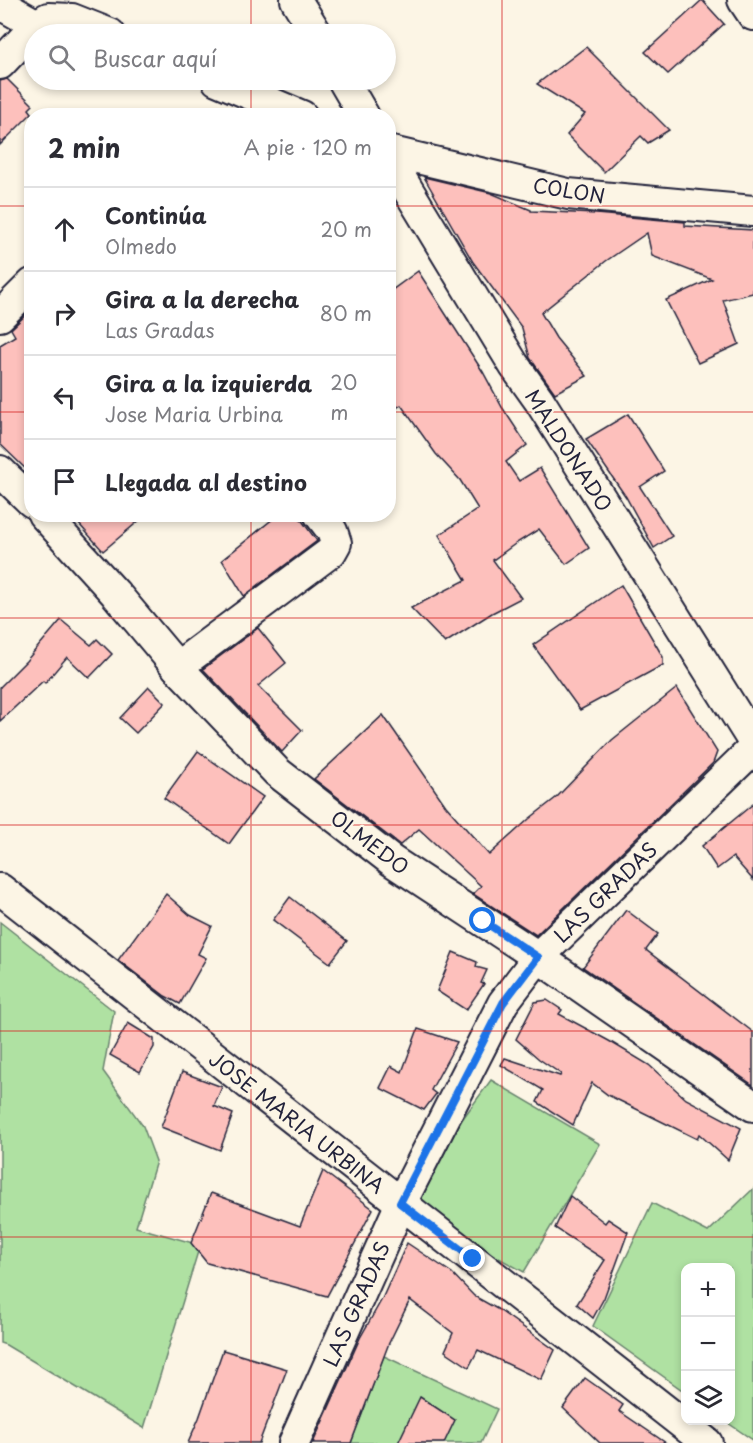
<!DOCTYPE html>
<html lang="es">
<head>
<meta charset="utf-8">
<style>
  body { margin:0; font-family:"Playpen Sans",sans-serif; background:#f7f7f7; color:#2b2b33 }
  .controls { position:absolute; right:18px; bottom:18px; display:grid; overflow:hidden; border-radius:12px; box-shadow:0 3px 9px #0003 }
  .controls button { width:54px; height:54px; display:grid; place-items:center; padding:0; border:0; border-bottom:2px solid #e1e1e2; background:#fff; color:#2b2b33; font:30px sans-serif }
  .stop { position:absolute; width:18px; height:18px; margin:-14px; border:4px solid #1a73e8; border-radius:50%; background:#fff }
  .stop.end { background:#1a73e8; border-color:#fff; box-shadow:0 2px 6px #0008 }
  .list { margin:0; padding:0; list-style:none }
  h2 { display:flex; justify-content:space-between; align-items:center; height:78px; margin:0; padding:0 24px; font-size:26px }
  h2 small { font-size:20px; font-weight:400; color:#7c7c81 }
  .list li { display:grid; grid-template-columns:39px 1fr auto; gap:18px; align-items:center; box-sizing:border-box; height:84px; padding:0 24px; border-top:2px solid #e1e1e2 }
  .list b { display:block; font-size:22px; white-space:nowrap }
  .list p { margin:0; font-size:20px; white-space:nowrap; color:#7c7c81 }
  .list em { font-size:20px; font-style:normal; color:#7c7c81 }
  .icon { flex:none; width:33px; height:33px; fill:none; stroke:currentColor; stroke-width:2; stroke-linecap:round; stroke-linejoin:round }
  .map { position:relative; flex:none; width:753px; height:1443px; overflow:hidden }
  .search { position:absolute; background:#fff; box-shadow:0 3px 9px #0003; left:24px; top:24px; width:372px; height:66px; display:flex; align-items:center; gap:15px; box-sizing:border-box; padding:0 21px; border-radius:33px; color:#7c7c81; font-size:22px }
  .panel { position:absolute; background:#fff; box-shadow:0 3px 9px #0003; left:24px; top:108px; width:372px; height:414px; border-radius:24px }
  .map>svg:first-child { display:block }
  .green { fill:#afe1a2; stroke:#68826e; stroke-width:1.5 }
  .building { fill:#fdc0bc; stroke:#22223b; stroke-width:1.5 }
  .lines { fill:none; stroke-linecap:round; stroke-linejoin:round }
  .minor-casing { stroke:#22223b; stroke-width:34 }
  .minor { stroke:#fcf5e5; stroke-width:30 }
  .route { stroke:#1a73e8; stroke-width:8 }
  .grid { fill:none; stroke:#d62828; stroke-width:1.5; stroke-opacity:0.55 }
  .labels { text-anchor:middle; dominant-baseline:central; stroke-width:4.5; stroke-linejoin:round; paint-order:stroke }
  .street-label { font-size:20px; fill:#22223b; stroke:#fcf5e5 }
</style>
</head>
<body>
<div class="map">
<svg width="753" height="1443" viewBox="0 0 753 1443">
  <rect width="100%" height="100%" fill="#fcf5e5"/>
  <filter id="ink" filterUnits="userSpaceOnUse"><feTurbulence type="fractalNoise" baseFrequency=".0167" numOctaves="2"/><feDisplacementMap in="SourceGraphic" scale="12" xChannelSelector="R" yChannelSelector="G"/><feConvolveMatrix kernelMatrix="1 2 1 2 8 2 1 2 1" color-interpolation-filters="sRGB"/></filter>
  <g filter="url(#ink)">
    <!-- green -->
    <g class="green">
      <path d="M0 922 114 1011 103 1071 143 1126 156 1161 136 1227 200 1245 144 1428 6 1345 0 1343Z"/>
      <path d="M491 1080 600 1144 524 1272 401 1203Z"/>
      <path d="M753 1189V1440L725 1421 730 1420V1268H686L685 1392 593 1326 652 1203 708 1232Z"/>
      <path d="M384 1356 497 1409 481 1443H351Z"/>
    </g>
    <!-- building -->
    <g class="building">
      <path d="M702 0 724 24 668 74 645 52Z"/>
      <path d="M586 47 669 130 648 143 641 136 604 172 567 135 585 114 537 84Z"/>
      <path d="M7 79 33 105 29 109 32 113 0 145V81Z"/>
      <path d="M424 177 491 193 531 210V211L596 214 685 222V226L753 230V293L723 300 739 344 698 363 666 300 712 279 652 256 647 233 606 261 541 313 556 338 587 376 555 393 530 358 522 328 473 262Z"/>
      <path d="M418 271 483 372 502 407 527 445 506 462 519 481 540 468 589 548 566 564 539 529 515 544 493 560 521 598 492 613 445 643 411 608 466 580 439 535 478 509 460 480 436 454 401 405 388 413V293Z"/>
      <path d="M32 309V475L0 444V345L15 336 11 329Z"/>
      <path d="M628 414 664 471 640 487 672 536 654 548 626 497 586 439Z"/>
      <path d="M70 514H147L103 551Z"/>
      <path d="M279 514H297L317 541 244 596 222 560Z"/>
      <path d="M621 585 663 657V665L580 710 533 645Z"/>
      <path d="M61 620 91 645 97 639 112 654 89 678 67 657 45 683 43 681 0 721V687L26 661Z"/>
      <path d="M258 628 286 663 258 686 302 730 282 752 203 669Z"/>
      <path d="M149 687 165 703 136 733 120 718Z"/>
      <path d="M677 688 717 752 713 763 536 935 473 894 481 886 419 829 400 845 314 779 383 715 446 806 489 855 529 819 557 797 612 740Z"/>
      <path d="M198 751 263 797 229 844 164 798Z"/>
      <path d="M753 804V880L733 857 717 869 702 846Z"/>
      <path d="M166 894 190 915 212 926 198 954 206 958 180 1004 165 996 118 960Z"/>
      <path d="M290 897 347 941 330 963 273 920Z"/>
      <path d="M626 910 658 934 646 950 753 1032V1085L583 967Z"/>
      <path d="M453 952 477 962 476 967 487 970 481 983 484 984 466 1010 437 991Z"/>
      <path d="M547 1000 562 1010 559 1014 609 1041 649 1065 686 1099 741 1128 728 1160 699 1134 697 1139 608 1095 592 1083 573 1125 537 1102 543 1090 501 1065 505 1058 560 1076 561 1074 539 1059 516 1039 535 1002Z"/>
      <path d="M128 1023 154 1039V1047L140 1072 110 1055Z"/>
      <path d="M418 1029 457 1042 431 1090 436 1094 424 1110 380 1088 391 1066 402 1072Z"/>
      <path d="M182 1072 222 1087 214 1106 233 1114 220 1150 161 1127Z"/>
      <path d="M323 1171 373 1209 327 1296 207 1263 191 1243 211 1193 300 1226Z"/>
      <path d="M570 1196 605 1223 608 1219 628 1232 604 1298 593 1318 577 1304 605 1260 555 1228Z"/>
      <path d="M407 1243 452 1273 474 1296 499 1310 555 1350 541 1380 478 1350 469 1367 445 1351 453 1333 410 1300 389 1343 351 1443H313L360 1338 382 1299Z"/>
      <path d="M223 1350 287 1369 259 1443H188L199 1418Z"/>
      <path d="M585 1378 623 1405 619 1411 666 1443H600L563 1408Z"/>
      <path d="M420 1397 455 1420 444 1443H398Z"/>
    </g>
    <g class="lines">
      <!-- minor casing -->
      <g class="minor-casing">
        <g id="minor">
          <path d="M296 0 317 34"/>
          <path d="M743 0 753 15"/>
          <path d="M0 4 37 25"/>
          <path d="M0 64 37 25 48 18 72 19 110 34"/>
          <path d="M217 80 302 116"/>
          <path d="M343 80 364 116"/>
          <path d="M388 151 568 194 753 211"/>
          <path d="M388 157 514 365 539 400 753 741"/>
          <path d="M0 316 32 284"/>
          <path d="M0 471 32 502"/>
          <path d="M43 514 115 593 177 667 277 772 392 861 538 957 753 1106"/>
          <path d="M177 667 331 552 336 543 332 531 319 514"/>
          <path d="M0 889 707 1443"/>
          <path d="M294 1443 401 1203 503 1003 538 957 753 749"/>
        </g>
      </g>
      <!-- minor -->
      <use href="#minor" class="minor"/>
    </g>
  </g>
  <g class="lines" filter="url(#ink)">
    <!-- route -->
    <path class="route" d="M473 1259 400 1203 503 1003 538 957 483 921"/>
  </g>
  <!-- grid -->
  <path class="grid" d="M251 0V34M502 0V1443M251 80V116M0 206H32M388 206H753M0 412H32M388 412H753M251 514V1443M0 618H753M0 825H753M0 1031H753M0 1237H753"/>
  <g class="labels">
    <!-- street labels -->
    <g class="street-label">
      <text transform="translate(569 190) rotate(9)">COLON</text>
      <text transform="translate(569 450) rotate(57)">MALDONADO</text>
      <text transform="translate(370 842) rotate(37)">OLMEDO</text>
      <text transform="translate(605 892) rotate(-44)">LAS GRADAS</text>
      <text transform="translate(297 1122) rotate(38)">JOSE MARIA URBINA</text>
      <text transform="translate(356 1304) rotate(-66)">LAS GRADAS</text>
    </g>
  </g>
</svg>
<div class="controls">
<button>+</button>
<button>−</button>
<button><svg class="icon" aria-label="layers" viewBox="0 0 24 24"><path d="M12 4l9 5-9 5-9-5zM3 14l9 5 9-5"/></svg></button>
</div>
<div class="stop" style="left:483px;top:921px"></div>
<div class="stop end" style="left:473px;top:1259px"></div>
<div class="search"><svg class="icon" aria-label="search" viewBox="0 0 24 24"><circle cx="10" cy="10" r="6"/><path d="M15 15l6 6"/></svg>Buscar aquí</div>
<section class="panel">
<h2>2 min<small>A pie · 120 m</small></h2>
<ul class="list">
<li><svg class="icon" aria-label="ahead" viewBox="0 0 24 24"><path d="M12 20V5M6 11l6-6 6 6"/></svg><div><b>Continúa</b><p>Olmedo</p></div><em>20 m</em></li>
<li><svg class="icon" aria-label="right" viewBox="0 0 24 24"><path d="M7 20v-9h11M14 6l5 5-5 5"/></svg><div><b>Gira a la derecha</b><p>Las Gradas</p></div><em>80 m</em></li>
<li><svg class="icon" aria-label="left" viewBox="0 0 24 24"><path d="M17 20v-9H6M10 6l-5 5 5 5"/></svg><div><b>Gira a la izquierda</b><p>Jose Maria Urbina</p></div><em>20 m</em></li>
<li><svg class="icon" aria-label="arrive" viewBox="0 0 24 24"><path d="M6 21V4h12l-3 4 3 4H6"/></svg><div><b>Llegada al destino</b></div></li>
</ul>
</section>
</div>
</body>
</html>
